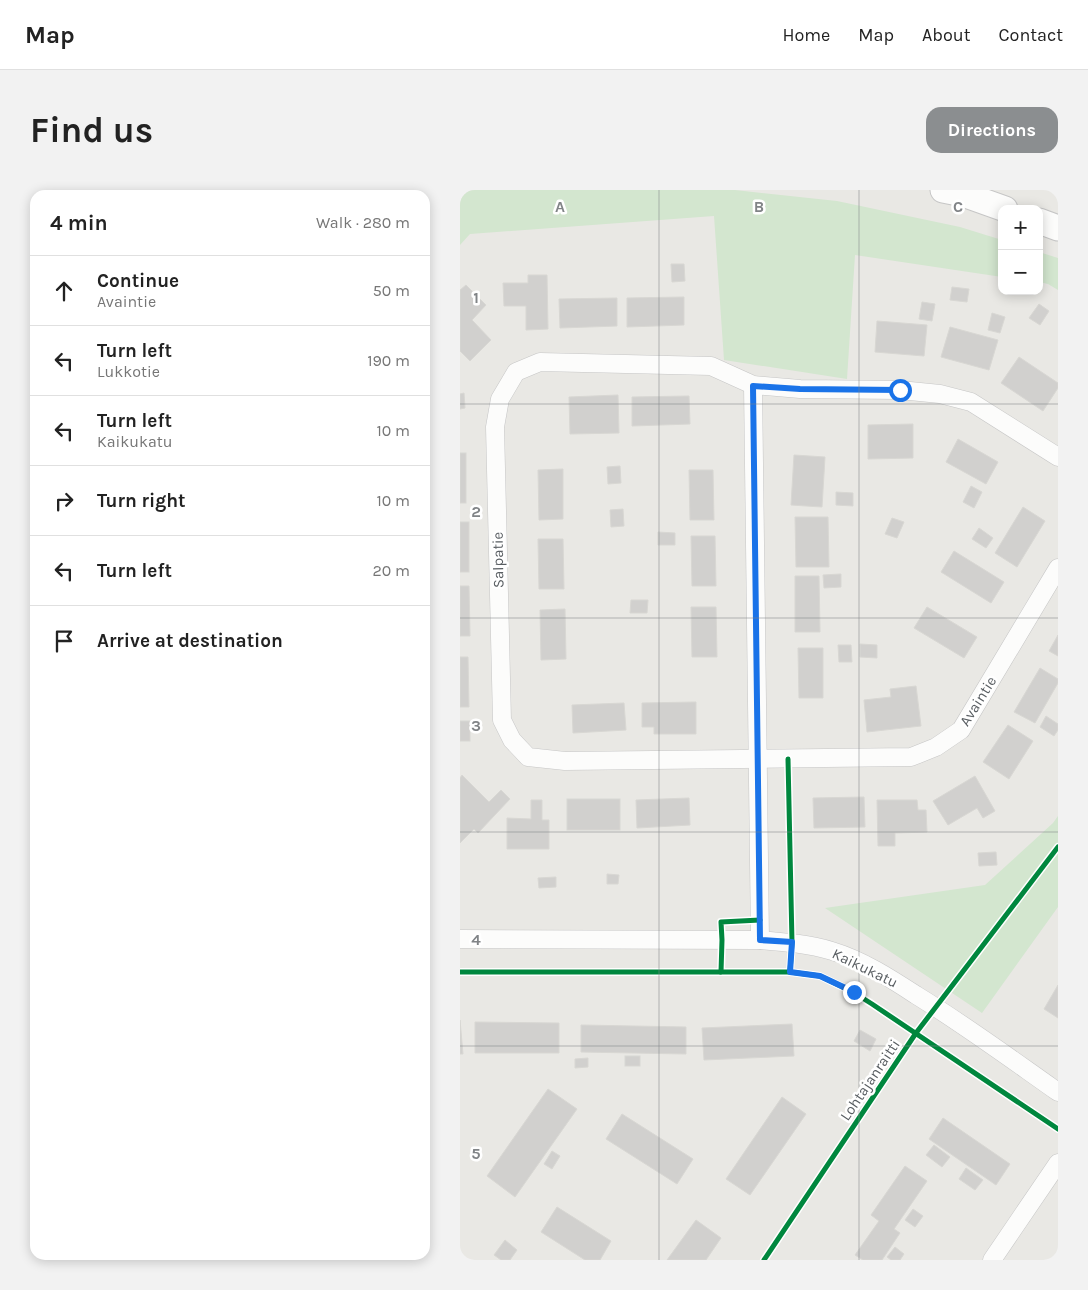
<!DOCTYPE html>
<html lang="en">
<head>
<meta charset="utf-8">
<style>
  body { margin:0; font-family:Karla,sans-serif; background:#f2f2f2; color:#222 }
  .controls { position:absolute; right:15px; top:15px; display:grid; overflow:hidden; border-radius:10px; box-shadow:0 2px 12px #0003 }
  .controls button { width:45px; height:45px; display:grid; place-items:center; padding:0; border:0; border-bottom:1px solid #e0e0e0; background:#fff; color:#222; font:25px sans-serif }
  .stop { position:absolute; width:15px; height:15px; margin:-11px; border:4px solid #1a73e8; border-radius:50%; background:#fff }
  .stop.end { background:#1a73e8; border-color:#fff; box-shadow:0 1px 5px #0008 }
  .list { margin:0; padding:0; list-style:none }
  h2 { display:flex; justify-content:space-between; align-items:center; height:65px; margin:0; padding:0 20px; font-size:21px }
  h2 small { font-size:16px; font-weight:400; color:#767676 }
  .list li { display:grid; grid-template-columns:32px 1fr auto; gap:15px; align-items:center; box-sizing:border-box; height:70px; padding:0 20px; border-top:1px solid #e0e0e0 }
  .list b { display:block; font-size:19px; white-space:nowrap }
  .list p { margin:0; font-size:16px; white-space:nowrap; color:#767676 }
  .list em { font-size:16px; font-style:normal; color:#767676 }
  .icon { flex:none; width:28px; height:28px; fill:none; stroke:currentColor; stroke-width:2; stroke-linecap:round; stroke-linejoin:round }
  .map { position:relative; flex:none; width:598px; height:1070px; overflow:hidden; border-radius:15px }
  header { display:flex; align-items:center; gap:30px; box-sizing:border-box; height:70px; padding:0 25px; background:#fff; border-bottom:1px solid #e0e0e0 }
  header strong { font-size:24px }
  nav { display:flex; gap:28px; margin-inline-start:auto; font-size:18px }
  .intro { display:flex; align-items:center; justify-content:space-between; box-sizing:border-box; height:120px; padding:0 30px }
  h1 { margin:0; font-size:35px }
  .button { padding:12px 22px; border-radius:15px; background:#8b8e90; color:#fff; font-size:18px; font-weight:700 }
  main { display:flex; gap:30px; padding:0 30px }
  aside { flex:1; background:#fff; border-radius:15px; box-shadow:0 2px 12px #0003 }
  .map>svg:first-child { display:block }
  .green { fill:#d3e6cf }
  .building { fill:#d1d0ce; stroke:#d8d7d3 }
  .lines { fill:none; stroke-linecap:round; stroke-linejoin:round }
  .street-casing { stroke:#c6c6c6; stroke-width:19 }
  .secondary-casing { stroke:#c6c6c6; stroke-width:27 }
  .street { stroke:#fcfcfb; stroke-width:18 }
  .secondary { stroke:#fcfcfb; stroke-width:25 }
  .cycleway-casing { stroke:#fff; stroke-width:8 }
  .cycleway { stroke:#00873e; stroke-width:5 }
  .route { stroke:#1a73e8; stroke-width:6 }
  .grid { fill:none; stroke:#818487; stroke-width:1; stroke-opacity:0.55 }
  .labels { text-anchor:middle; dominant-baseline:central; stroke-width:5; stroke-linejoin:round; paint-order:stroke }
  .street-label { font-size:15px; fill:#595e62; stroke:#fff }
  .grid-label { font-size:16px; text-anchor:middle; font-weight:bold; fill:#818487; stroke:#fff; stroke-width:5; stroke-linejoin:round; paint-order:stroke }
</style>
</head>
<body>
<header>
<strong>Map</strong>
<nav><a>Home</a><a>Map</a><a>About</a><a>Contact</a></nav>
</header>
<div class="intro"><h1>Find us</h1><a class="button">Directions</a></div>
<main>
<aside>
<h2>4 min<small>Walk · 280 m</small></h2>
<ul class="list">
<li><svg class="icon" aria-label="ahead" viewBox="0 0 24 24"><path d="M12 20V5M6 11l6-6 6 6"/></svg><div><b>Continue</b><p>Avaintie</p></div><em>50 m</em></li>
<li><svg class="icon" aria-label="left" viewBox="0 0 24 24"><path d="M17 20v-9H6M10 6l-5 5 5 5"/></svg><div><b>Turn left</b><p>Lukkotie</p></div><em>190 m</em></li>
<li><svg class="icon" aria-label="left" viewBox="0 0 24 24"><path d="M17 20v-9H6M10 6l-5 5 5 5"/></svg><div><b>Turn left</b><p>Kaikukatu</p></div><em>10 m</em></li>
<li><svg class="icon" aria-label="right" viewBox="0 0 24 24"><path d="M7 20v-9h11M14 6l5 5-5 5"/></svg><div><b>Turn right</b></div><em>10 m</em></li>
<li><svg class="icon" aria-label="left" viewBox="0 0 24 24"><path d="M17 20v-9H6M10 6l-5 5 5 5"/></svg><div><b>Turn left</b></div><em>20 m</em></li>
<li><svg class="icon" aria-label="arrive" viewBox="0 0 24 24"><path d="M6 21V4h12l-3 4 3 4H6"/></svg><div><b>Arrive at destination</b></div></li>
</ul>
</aside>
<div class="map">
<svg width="598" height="1070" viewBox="0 0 598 1070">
  <rect width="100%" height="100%" fill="#e9e8e4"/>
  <!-- green -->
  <g class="green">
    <path d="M0 0H275L377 11 500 37 542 50V87L395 65 387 189 264 170 254 26 10 44 0 55Z"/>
    <path d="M579 62 598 68V100L588 94 579 92Z"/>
    <path d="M598 626V717L522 823 365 718 525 695 593 633Z"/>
  </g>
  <!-- building -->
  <g class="building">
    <path d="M211 74H224L225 91 212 92Z"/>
    <path d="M68 85H87L88 139 66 140V116H44L43 93H68Z"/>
    <path d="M6 95 26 115 12 130 31 150 10 171 0 161V100Z"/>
    <path d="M492 97 509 99 507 112 490 110Z"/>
    <path d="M224 107V135L167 137V108Z"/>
    <path d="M157 108V136L100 138 99 109Z"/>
    <path d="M462 112 475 114 472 131 459 129Z"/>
    <path d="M579 114 589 121 580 135 569 128Z"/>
    <path d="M532 123 545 127 540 143 528 140Z"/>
    <path d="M417 131 467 135 464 166 415 162Z"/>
    <path d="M490 137 538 150 529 180 481 167Z"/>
    <path d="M559 167 598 193V198L583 221 541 193Z"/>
    <path d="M4 203 5 218 0 219V204Z"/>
    <path d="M158 205 159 243 110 244 109 207Z"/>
    <path d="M229 206 230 234 172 236V207Z"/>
    <path d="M453 234V268L408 269V235Z"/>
    <path d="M498 249 538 272 526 294 486 272Z"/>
    <rect x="0" y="263" width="6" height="50"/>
    <path d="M334 265 365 267 362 317 331 315Z"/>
    <path d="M160 276 161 293 148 294 147 277Z"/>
    <path d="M103 279V329L79 330 78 280Z"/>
    <path d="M229 280H253L254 330H230Z"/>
    <path d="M511 296 522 302 514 318 503 312Z"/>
    <path d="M376 302 393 303V316L376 315Z"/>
    <path d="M563 317 585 331 557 377 535 363Z"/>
    <path d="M163 319 164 336 151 337 150 320Z"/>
    <path d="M335 327H368L369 377H336Z"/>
    <path d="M432 328 444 332 437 348 425 344Z"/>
    <rect x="0" y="332" width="9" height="50"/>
    <path d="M519 338 533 348 526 358 512 349Z"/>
    <path d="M198 342 215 343V355H198Z"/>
    <path d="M231 346H255L256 396H232Z"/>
    <path d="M78 349H103L104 399H79Z"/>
    <path d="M494 361 544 392 531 413 481 382Z"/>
    <path d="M381 384V397L364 398 363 385Z"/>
    <path d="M335 386H359L360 442H335Z"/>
    <path d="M0 396H9L10 446H0Z"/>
    <path d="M171 410H188L187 423H170Z"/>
    <path d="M231 417H256L257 467H232Z"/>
    <path d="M467 417 517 447 504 468 454 438Z"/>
    <path d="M105 419 106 469 81 470 80 420Z"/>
    <path d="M598 445V466L589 461Z"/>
    <path d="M400 454 417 455V468L400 467Z"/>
    <path d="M378 455H391L392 472H379Z"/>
    <path d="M338 458H363V508H339Z"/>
    <path d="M0 467H8L9 517H0Z"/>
    <path d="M580 478 598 489V493L575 533 554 522Z"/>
    <path d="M456 496 461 536 407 542 404 510 431 507 430 499Z"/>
    <path d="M236 512V544H194V537H182V513Z"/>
    <path d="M164 513 166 540 113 543 112 515Z"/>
    <path d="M586 526 598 534V540L594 546 580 537Z"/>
    <rect x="0" y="531" width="10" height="20"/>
    <path d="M548 535 573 551 549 589 523 572Z"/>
    <path d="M2 585 29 612 41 600 50 609 18 643 14 639 0 653V588Z"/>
    <path d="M515 586 535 621 523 628 517 618 488 635 473 611Z"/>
    <path d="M404 607 405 637 354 638 353 608Z"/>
    <path d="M229 608 230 635 177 638 176 610Z"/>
    <rect x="107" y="609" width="53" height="31"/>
    <path d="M71 610H82V630H89V659H47V628L71 629Z"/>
    <path d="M417 610H457L458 620H466L467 642 435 643V656H418Z"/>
    <path d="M536 662 537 675 519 676 518 663Z"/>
    <path d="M147 684 159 685 158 694H147Z"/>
    <path d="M96 687V697L79 698 78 688Z"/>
    <path d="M598 795V828L584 819Z"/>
    <path d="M0 830 3 864H0Z"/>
    <path d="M15 832 99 833V863H15Z"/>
    <path d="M332 834 334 866 244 870 242 838Z"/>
    <path d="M121 835 226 837V864L121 862Z"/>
    <path d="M400 840 416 849 410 861 394 851Z"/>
    <rect x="165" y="866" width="15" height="10"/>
    <path d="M128 868V877L115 878V869Z"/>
    <path d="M88 899 117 919 55 1007 27 986Z"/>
    <path d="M322 907 346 924 290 1005 266 989Z"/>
    <path d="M162 924 233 969 217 994 146 949Z"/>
    <path d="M483 928 550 974 536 995 469 949Z"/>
    <path d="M474 955 490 967 482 977 466 965Z"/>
    <path d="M92 961 100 966 92 979 84 974Z"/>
    <path d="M445 976 467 991 434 1039 440 1043 422 1070H403L395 1065 419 1031 411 1025Z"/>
    <path d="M506 978 523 990 515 1000 499 989Z"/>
    <path d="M97 1017 151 1051 140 1070H125L81 1042Z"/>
    <path d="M453 1019 463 1026 455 1037 445 1030Z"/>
    <path d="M236 1030 261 1048 246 1070H207Z"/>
    <path d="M45 1050 57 1060 50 1070H41L34 1065Z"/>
    <path d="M435 1057 444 1064 440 1070H431L427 1067Z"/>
  </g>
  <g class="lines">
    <!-- street casing -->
    <g class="street-casing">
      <g id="street">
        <path d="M293 195 300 750"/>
        <path d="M598 267 511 212 480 204 440 200 340 199 293 195 251 176 80 172 56 182 40 209 35 237 42 530 52 550 68 567 105 571 451 567 476 557 501 540 598 378"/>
        <path d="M0 749 300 750C324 752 349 754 372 761 402 770 430 788 456 805 505 835 551 869 598 902"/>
        <path d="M532 1070 598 973"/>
      </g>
    </g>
    <!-- secondary casing -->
    <g class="secondary-casing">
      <g id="secondary">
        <path d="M483 0 503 4 545 19"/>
        <path d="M579 31 598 38"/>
      </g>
    </g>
    <!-- street -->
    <use href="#street" class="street"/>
    <!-- secondary -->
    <use href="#secondary" class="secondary"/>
    <!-- cycleway casing -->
    <g class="cycleway-casing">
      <g id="cycleway">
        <path d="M328 569 332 752 330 782"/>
        <path d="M0 782H330L360 786 393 802 412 814 598 939"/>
        <path d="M261 782 262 750 261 732 300 730"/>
        <path d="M304 1070 456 843 598 657"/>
      </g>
    </g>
    <!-- cycleway -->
    <use href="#cycleway" class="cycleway"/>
  </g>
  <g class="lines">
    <!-- route -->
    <path class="route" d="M394 802 360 786 330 782 332 752 300 750 293 196 340 199 440 200"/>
  </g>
  <!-- grid -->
  <path class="grid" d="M199 0V1070M399 0V1070M0 214H598M0 428H598M0 642H598M0 856H598"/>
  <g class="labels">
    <!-- street labels -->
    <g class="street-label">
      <text transform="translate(38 370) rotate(-91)">Salpatie</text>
      <text transform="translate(518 511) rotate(-58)">Avaintie</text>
      <text transform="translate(405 778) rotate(26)">Kaikukatu</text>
      <text transform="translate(410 890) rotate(-56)">Lohtajanraitti</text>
    </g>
  </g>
  <g class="grid-label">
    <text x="100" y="22">A</text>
    <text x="299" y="22">B</text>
    <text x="498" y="22">C</text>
    <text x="16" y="113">1</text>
    <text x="16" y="327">2</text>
    <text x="16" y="541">3</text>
    <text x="16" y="755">4</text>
    <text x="16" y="969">5</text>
  </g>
</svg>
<div class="controls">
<button>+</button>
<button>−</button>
</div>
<div class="stop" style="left:440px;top:200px"></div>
<div class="stop end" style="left:394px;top:802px"></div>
</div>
</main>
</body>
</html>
